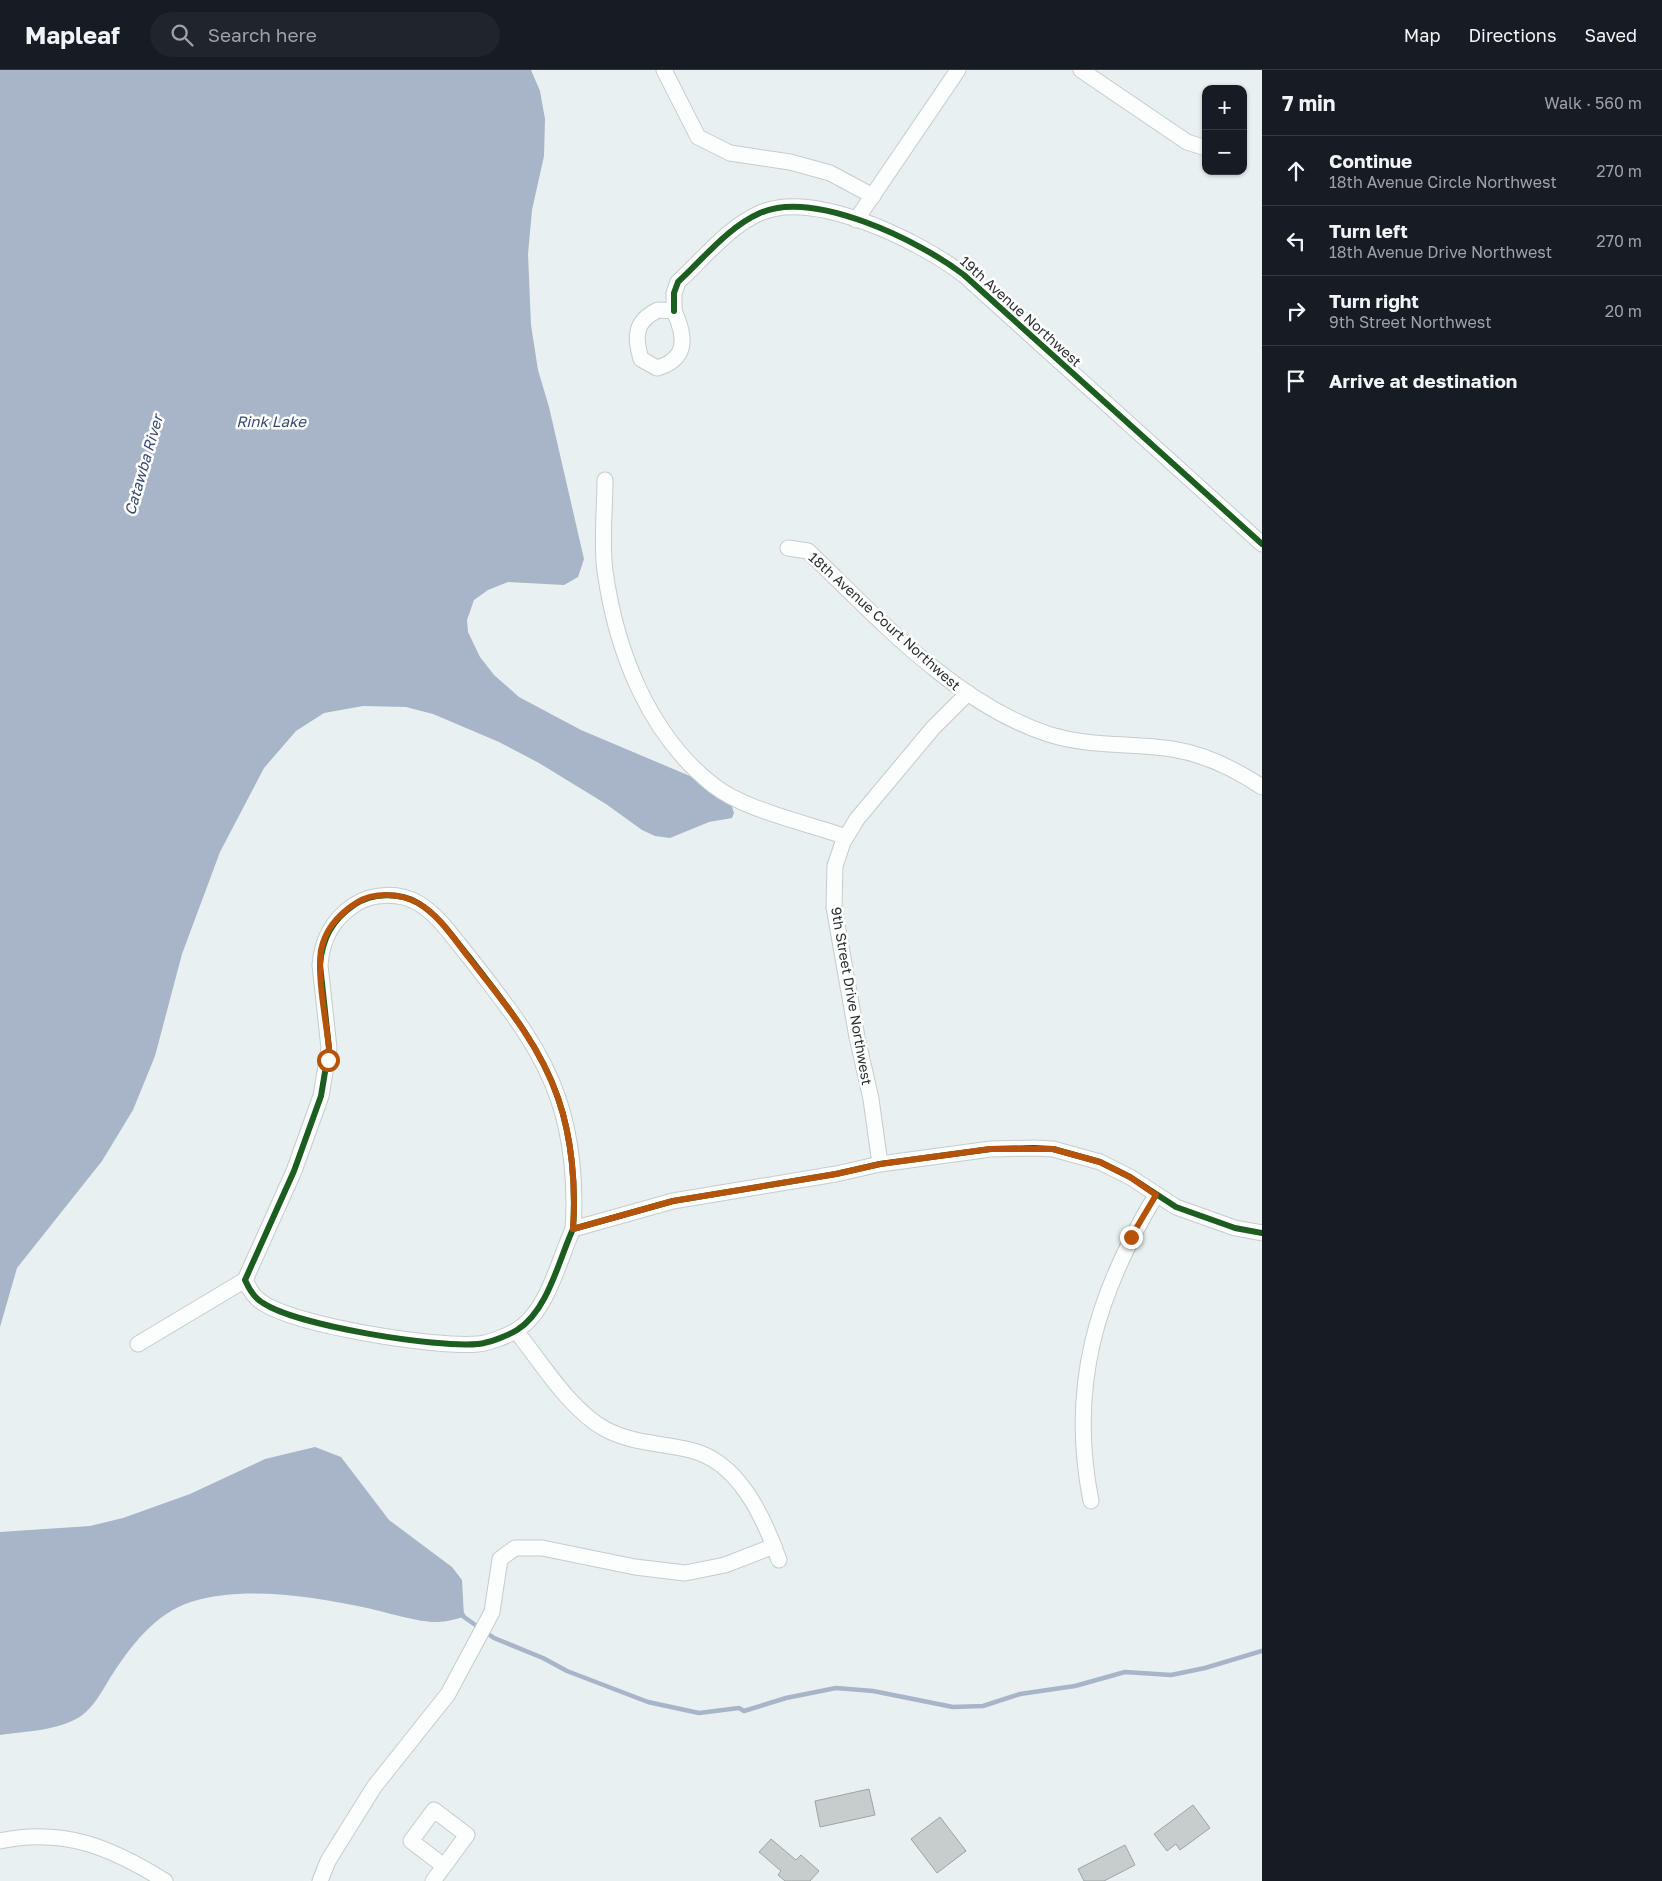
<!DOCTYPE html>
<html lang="en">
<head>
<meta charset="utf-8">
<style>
  body { margin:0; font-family:"Golos Text",sans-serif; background:#20242c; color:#f1f3f6 }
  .controls { position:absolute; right:15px; top:15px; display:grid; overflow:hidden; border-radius:10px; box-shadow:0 1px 4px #0004 }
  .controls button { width:45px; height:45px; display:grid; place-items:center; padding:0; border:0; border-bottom:1px solid #363941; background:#171b24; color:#f1f3f6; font:25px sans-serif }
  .stop { position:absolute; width:15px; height:15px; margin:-11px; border:4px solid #b45309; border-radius:50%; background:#fff }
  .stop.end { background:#b45309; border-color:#fff; box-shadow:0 1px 5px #0008 }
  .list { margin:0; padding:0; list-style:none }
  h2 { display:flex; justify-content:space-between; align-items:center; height:65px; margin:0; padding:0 20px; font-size:21px }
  h2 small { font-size:16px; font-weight:400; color:#9ea1a6 }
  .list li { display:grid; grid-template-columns:32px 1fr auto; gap:15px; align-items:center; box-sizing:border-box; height:70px; padding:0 20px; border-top:1px solid #363941 }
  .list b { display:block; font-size:19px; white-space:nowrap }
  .list p { margin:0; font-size:16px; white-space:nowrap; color:#9ea1a6 }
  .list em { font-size:16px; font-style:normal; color:#9ea1a6 }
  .icon { flex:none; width:28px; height:28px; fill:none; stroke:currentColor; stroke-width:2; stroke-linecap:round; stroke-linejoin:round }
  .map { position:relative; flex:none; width:1262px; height:1811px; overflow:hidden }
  header { display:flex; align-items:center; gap:30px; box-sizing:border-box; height:70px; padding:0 25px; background:#171b24; border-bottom:1px solid #363941 }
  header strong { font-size:24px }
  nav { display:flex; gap:28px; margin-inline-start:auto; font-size:18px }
  .search { width:350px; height:45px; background:#20242c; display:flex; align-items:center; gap:12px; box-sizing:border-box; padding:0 18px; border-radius:28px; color:#9ea1a6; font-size:19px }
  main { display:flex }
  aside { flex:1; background:#171b24 }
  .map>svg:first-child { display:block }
  .water { fill:#a8b4c8 }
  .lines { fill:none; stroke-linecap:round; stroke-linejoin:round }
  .stream { stroke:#a8b4c8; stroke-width:4.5 }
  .building { fill:#c7cdcc; stroke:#9ea4a3 }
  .minor-casing { stroke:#c6cccd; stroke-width:17 }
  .minor { stroke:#fcfdfd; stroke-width:15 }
  .cycleway-casing { stroke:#fff; stroke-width:9 }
  .cycleway { stroke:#1b5e20; stroke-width:6 }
  .route { stroke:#b45309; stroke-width:6 }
  .labels { text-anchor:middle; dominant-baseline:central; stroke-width:5; stroke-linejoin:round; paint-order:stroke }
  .street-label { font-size:14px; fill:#2a3031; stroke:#fff }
  .water-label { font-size:15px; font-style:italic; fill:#374a74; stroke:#fff }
</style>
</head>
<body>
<header>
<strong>Mapleaf</strong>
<div class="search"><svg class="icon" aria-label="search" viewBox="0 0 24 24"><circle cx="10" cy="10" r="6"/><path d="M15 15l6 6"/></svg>Search here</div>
<nav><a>Map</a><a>Directions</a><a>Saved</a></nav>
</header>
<main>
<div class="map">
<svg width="1262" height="1811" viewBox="0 0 1262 1811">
  <rect width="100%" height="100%" fill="#e8f0f1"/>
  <!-- water -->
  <g class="water">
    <path d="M0 0H531L540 21 545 49 544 86 532 140 528 184 531 255 538 300 549 337 584 489 578 507 564 515 508 512 488 520 474 530 467 550 468 562 480 587 494 605 519 627 581 660 697 709 730 731 734 743 732 748 709 752 670 768 655 766 642 760 606 734 539 693 499 672 433 644 406 637 363 636 324 643 296 661 264 698 220 782 182 884 155 986 133 1040 102 1091 17 1198 0 1257Z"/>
    <path d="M315 1377 341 1387 389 1450 452 1497 462 1510 464 1547C455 1549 446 1552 438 1552 420 1553 386 1542 367 1538 314 1527 245 1515 191 1532 155 1543 130 1577 110 1608 102 1621 94 1637 81 1646 58 1661 26 1661 0 1665V1462L90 1456 123 1448 190 1424 265 1389Z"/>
  </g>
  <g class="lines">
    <!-- stream -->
    <path class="stream" d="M461 1542 464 1547 494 1568 543 1588 567 1601 648 1632 699 1643 739 1638 744 1641 786 1628 836 1618 873 1621 953 1637 983 1636 1020 1624 1075 1616 1125 1602 1171 1605 1205 1598 1262 1581"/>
  </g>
  <!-- building -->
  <g class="building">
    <path d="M869 1719 875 1745 820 1757 815 1731Z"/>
    <path d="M1193 1735 1210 1758 1180 1780 1176 1774 1167 1781 1154 1764Z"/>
    <path d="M940 1747 966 1781 937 1803 911 1769Z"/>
    <path d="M771 1769 796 1790 801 1785 819 1801 810 1811H785L778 1805 781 1801 759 1782Z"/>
    <path d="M1125 1775 1135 1795 1104 1811H1084L1078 1799Z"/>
  </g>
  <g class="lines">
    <!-- minor casing -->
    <g class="minor-casing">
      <g id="minor">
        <path d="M664 0 698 67 730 83 790 92 830 103 873 126"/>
        <path d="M1081 0 1187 72 1206 78"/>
        <path d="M856 150 958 0"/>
        <path d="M658 240 674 241C686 267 688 289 657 298L641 289C634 266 635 251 658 240Z"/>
        <path d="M674 241V223L678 212C703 189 728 157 760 143 814 119 920 171 964 205L1262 474"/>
        <path d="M605 410C605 439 601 472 605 501 616 580 648 664 713 715 744 740 807 753 846 767"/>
        <path d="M788 478 808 481C878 548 954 633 1048 664 1088 677 1130 673 1172 679 1204 684 1235 699 1262 717"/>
        <path d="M880 1094 871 1029 857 967 834 837 835 796 843 772 857 749 933 658 968 623"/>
        <path d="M573 1159C576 1117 572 1068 558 1028 540 975 503 931 470 888 454 869 440 846 418 833 399 822 372 823 354 835 332 850 322 869 320 895L329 978 321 1026 294 1101 245 1210C249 1219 254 1228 263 1233 298 1256 436 1278 478 1274 489 1273 507 1266 517 1260 548 1241 559 1189 573 1159L673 1131 836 1104 880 1094 991 1079 1034 1078 1053 1079 1100 1092 1130 1107 1176 1137 1235 1158 1262 1163"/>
        <path d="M516 1261C541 1292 570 1340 605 1359 631 1373 661 1373 690 1380 739 1391 764 1448 779 1490"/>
        <path d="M138 1274 245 1210"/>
        <path d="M1091 1431C1068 1316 1097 1223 1156 1125"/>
        <path d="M0 1771C64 1757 112 1778 165 1811"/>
        <path d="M320 1811 328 1791 374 1717 448 1624 492 1542 500 1489 515 1478H542L635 1497 685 1503 725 1495 774 1476"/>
        <path d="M433 1811 467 1765 434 1740 411 1771 444 1796"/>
      </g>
    </g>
    <!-- minor -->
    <use href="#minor" class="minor"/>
    <!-- cycleway casing -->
    <g class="cycleway-casing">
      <g id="cycleway">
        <path d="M674 241V223L678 212C703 189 728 157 760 143 814 119 920 171 964 205L1262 474"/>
        <path d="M573 1159C576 1117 572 1068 558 1028 540 975 503 931 470 888 454 869 440 846 418 833 399 822 372 823 354 835 332 850 322 869 320 895L329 978 321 1026 294 1101 245 1210C249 1219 254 1228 263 1233 298 1256 436 1278 478 1274 489 1273 507 1266 517 1260 548 1241 559 1189 573 1159L673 1131 836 1104 880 1094 991 1079 1034 1078 1053 1079 1100 1092 1130 1107 1176 1137 1235 1158 1262 1163"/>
      </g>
    </g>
    <!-- cycleway -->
    <use href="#cycleway" class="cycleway"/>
  </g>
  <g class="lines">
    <!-- route -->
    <path class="route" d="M328 990 329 978C326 950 317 907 321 880 325 860 339 844 356 833 374 822 400 823 418 833 440 846 454 869 469 888 503 931 540 975 558 1028 572 1068 576 1117 573 1159L673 1131 836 1104 880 1094 990 1079H1053L1100 1092 1130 1107 1156 1125 1131 1167"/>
  </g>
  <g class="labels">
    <!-- street labels -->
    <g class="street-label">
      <text transform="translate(1021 241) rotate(42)">19th Avenue Northwest</text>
      <text transform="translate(885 551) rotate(42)">18th Avenue Court Northwest</text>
      <text transform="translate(852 926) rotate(80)">9th Street Drive Northwest</text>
    </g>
    <!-- water labels -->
    <g class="water-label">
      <text x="271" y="351">Rink Lake</text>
      <text transform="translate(143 395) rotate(-74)">Catawba River</text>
    </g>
  </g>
</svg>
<div class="controls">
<button>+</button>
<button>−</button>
</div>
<div class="stop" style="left:328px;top:990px"></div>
<div class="stop end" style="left:1131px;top:1167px"></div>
</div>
<aside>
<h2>7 min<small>Walk · 560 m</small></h2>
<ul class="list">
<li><svg class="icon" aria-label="ahead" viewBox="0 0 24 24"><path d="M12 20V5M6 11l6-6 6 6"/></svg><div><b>Continue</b><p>18th Avenue Circle Northwest</p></div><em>270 m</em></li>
<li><svg class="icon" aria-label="left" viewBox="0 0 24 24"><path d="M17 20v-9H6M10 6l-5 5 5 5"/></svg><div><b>Turn left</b><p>18th Avenue Drive Northwest</p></div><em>270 m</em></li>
<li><svg class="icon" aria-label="right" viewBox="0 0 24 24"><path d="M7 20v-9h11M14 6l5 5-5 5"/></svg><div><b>Turn right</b><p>9th Street Northwest</p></div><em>20 m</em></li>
<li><svg class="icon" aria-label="arrive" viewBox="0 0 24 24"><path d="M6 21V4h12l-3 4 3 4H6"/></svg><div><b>Arrive at destination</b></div></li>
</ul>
</aside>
</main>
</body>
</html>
